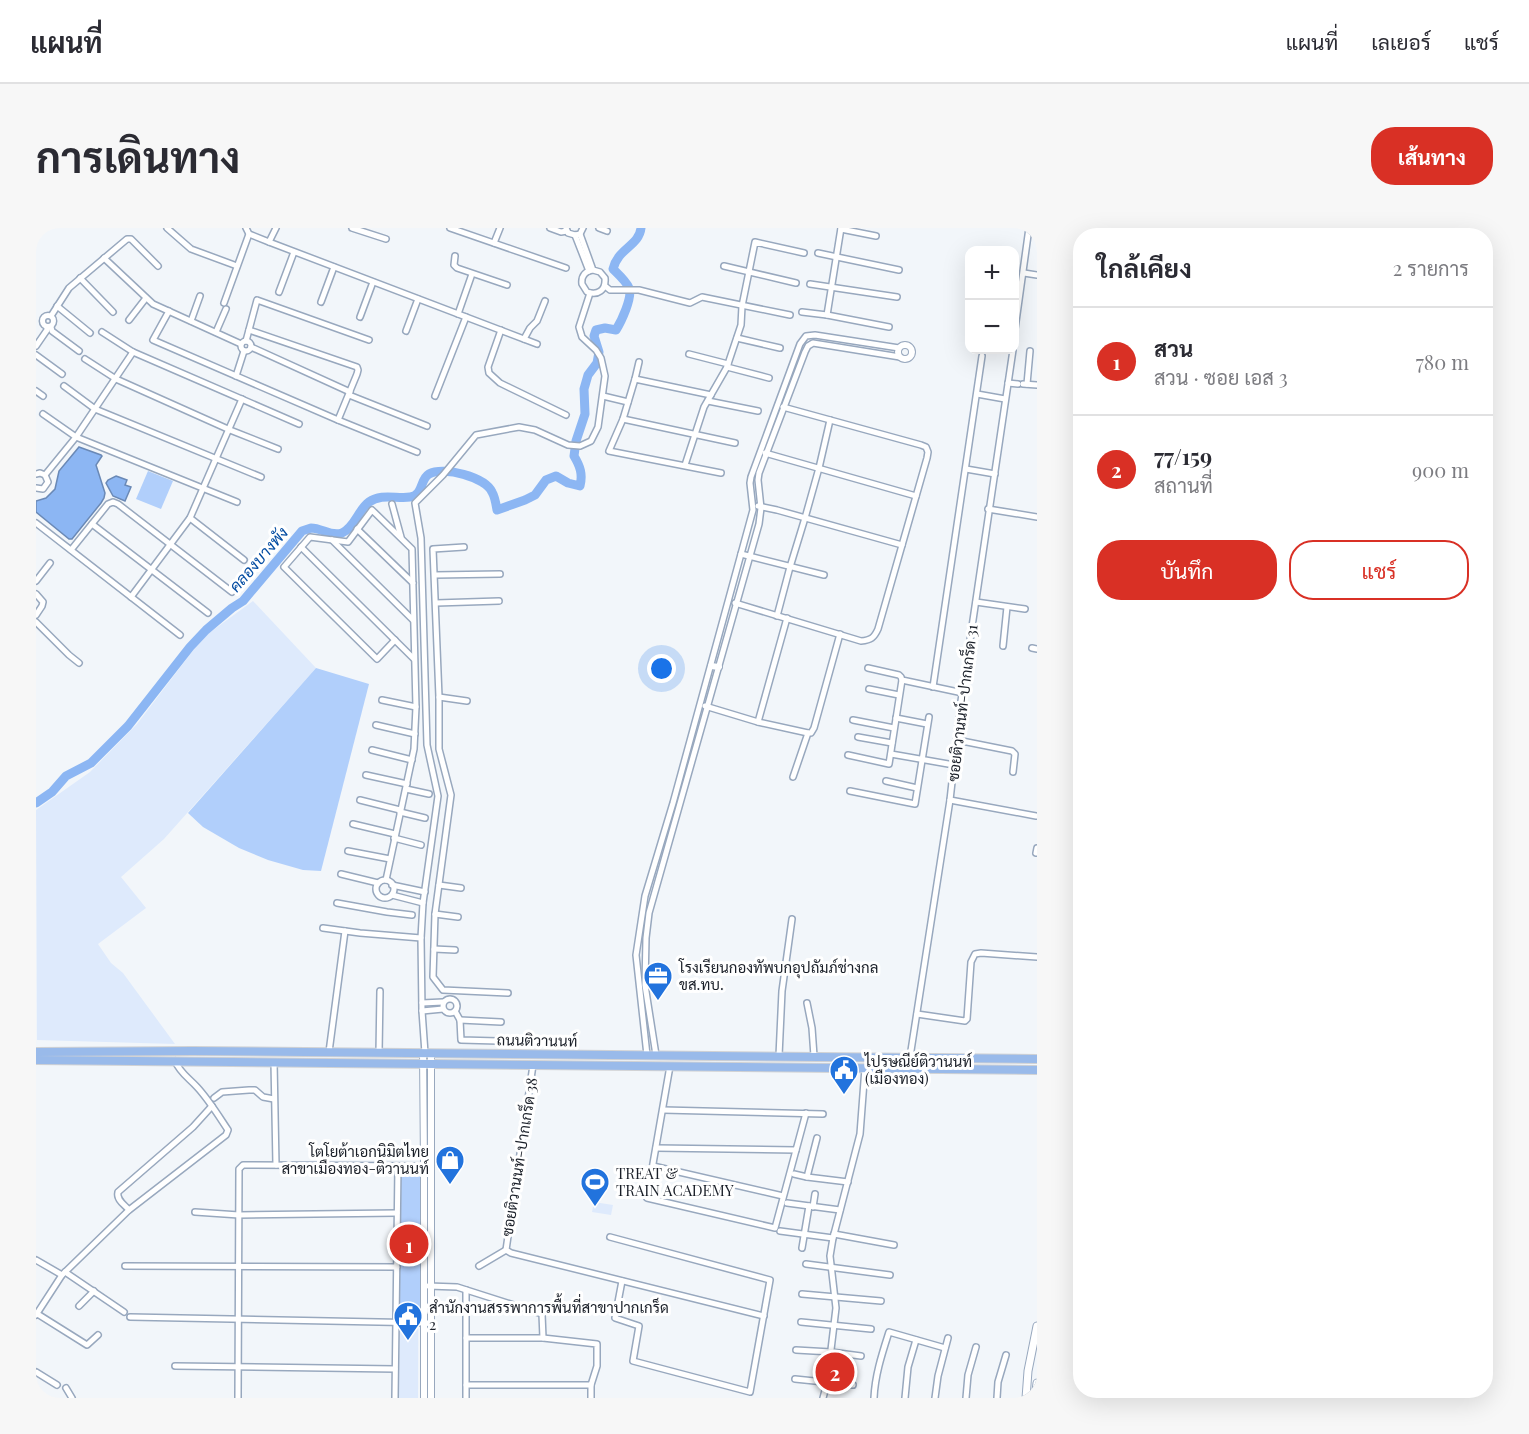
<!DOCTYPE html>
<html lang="th">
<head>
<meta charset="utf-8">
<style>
  body { margin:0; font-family:"Playfair Display",Sarabun,serif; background:#f7f7f7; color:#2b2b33 }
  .controls { position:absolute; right:18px; top:18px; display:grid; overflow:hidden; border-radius:12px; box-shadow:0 6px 24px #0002 }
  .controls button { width:54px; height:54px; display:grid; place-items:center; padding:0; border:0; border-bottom:2px solid #e1e1e2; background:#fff; color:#2b2b33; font:30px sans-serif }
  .you { position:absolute; left:626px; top:441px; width:21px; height:21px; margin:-15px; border:4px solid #fff; border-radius:50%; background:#1a73e8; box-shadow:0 0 0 9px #1a73e833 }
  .badge { display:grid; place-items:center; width:39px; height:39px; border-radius:50%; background:#d93025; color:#fff; font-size:20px; font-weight:700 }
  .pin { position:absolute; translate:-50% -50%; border:3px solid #fff; box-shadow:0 2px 6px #0006 }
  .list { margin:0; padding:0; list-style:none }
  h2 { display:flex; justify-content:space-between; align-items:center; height:78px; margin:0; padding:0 24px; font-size:26px }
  h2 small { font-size:20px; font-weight:400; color:#7c7c81 }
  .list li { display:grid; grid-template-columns:39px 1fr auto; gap:18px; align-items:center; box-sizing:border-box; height:108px; padding:0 24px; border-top:2px solid #e1e1e2 }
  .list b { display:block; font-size:22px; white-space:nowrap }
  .list p { margin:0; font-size:20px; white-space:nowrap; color:#7c7c81 }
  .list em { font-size:20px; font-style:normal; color:#7c7c81 }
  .actions { display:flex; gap:12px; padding:18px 24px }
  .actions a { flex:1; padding:14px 0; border:2px solid #d93025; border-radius:24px; text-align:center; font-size:21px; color:#d93025 }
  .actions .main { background:#d93025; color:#fff }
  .map { position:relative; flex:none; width:1001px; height:1170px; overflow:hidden; border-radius:24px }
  header { display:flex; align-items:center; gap:36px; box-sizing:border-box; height:84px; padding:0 30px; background:#fff; border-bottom:2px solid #e1e1e2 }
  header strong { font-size:28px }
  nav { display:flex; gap:33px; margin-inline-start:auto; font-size:21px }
  .intro { display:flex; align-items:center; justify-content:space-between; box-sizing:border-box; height:144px; padding:0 36px }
  h1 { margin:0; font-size:42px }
  .button { padding:15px 27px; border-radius:24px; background:#d93025; color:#fff; font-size:21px; font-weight:700 }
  main { display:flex; gap:36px; padding:0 36px }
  aside { flex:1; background:#fff; border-radius:24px; box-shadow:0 6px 24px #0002 }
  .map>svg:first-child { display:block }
  .built { fill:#deeafc }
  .green { fill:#b1cffb }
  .water { fill:#8cb6f3; stroke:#6a89b6; stroke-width:1.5 }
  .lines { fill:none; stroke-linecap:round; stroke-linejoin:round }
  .river { stroke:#8cb6f3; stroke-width:9 }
  .minor-casing { stroke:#98a8be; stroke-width:8 }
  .tertiary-casing { stroke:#98a8be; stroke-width:8 }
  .secondary-casing { stroke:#98a8be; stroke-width:9 }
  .primary-casing { stroke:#d1d2d4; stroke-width:10 }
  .minor { stroke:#fff; stroke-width:5 }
  .tertiary { stroke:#fff; stroke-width:6 }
  .secondary { stroke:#fff; stroke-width:7 }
  .primary { stroke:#99baea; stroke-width:8 }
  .labels { text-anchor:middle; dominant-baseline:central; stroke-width:6; stroke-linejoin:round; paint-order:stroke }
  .street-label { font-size:15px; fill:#1a1f28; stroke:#fff }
  .poi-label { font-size:15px; fill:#1a1f28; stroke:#fff; text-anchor:start }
  .water-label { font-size:16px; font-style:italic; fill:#034ca2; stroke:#fff }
</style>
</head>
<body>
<header>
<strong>แผนที่</strong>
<nav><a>แผนที่</a><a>เลเยอร์</a><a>แชร์</a></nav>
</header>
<div class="intro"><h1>การเดินทาง</h1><a class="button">เส้นทาง</a></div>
<main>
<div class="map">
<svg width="1001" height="1170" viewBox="0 0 1001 1170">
  <rect width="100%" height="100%" fill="#f2f6fa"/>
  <!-- built -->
  <g class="built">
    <path d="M217 373 280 440 128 611 85 649 110 680 62 716 75 735 87 745 139 816 1 812 0 582 54 544 101 496 162 416 169 408Z"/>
    <path d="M383 940 382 1170H363L364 941Z"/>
    <path d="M558 974 577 977 575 987 556 984Z"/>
  </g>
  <!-- green -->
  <g class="green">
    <path d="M112 243 137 253 125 281 100 271Z"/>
    <path d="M280 440 333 456 285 643 267 642 232 632 203 620 167 599 152 585Z"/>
    <path d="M362 938 385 939V1094H360Z"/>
  </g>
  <!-- water -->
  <g class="water">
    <path d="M43 219 65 227 66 228 60 237 69 265 68 270 65 275 36 311H33L0 284V273L10 270 19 261 23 243Z"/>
    <path d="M80 248 91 252 89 257 95 259 89 273 77 268 70 255 72 252Z"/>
  </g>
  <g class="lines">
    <!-- river -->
    <path class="river" d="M0 575 16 564 30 548 55 535 92 498 154 419 170 402 196 380 207 373 266 303C269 302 272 301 275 300 286 300 295 309 306 305 319 299 322 282 333 274 345 265 361 271 374 269 387 268 384 251 393 246 408 238 449 249 456 264 459 269 460 276 461 282L489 272 499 267 510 252 520 248 532 255 544 258C547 246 544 238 538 228L540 213 549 186 548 161 552 147 561 135 563 124 558 108 560 102 569 100 580 102C585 94 597 69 593 60 590 53 582 46 577 41 582 20 603 18 605 0"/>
    <!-- minor casing -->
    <g class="minor-casing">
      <g id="minor">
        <path d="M131 0 155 21 201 38"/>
        <path d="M210 0 213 6 233 14 501 116"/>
        <path d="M316 0 350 11"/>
        <path d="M414 0 530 40"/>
        <path d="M514 0 525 4 531 3"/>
        <path d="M530 0 532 5 539 7 544 6 547 0"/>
        <path d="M563 0 571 3"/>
        <path d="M805 1 840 8"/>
        <path d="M544 6 557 42 564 44 569 50C570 62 562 68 551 64L546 56C545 48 549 43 557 42"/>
        <path d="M539 7 553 43"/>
        <path d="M233 14 240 0"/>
        <path d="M458 15 464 0"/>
        <path d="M782 25 863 42"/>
        <path d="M419 28 418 37 421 40 471 57"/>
        <path d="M68 30 117 76 205 116"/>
        <path d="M688 38 760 55"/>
        <path d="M988 45 1001 47"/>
        <path d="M44 50 77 84"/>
        <path d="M774 56 861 69"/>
        <path d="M569 58 574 62H603L654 75 666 69 754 87"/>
        <path d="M243 64 258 24"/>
        <path d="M285 74 298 39"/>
        <path d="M188 75 213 6"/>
        <path d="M21 78 54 105"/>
        <path d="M133 83 117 112 302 192 381 224"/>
        <path d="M766 84 791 87 853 99"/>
        <path d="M422 86 436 46"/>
        <path d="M791 87 805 0"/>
        <circle cx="12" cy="93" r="5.5"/>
        <path d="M15 88 33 60 91 11H95L122 38"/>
        <path d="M324 89 337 54"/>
        <path d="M93 92 110 70"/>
        <path d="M155 93 164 68"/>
        <path d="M15 99 16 103 43 123"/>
        <path d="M213 102 321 139 322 142 321 146 302 192"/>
        <path d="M465 102 452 139 453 145 464 155 530 187"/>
        <path d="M370 103 382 71"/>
        <path d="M66 104 97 124 263 196"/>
        <path d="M180 104 190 81"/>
        <path d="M978 108 993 0"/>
        <path d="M701 110 744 120"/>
        <path d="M488 111 494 100 501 93 509 73"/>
        <path d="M210 113 221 72 333 112"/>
        <circle cx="210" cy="118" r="5"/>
        <path d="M0 118 11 102V99"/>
        <path d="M215 119 314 164"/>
        <path d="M653 126 692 136"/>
        <path d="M0 127 26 146"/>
        <path d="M49 131 80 151 194 202 242 221"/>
        <path d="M691 139 733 150"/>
        <path d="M200 148 208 123"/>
        <path d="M599 151 603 134"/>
        <path d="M972 155 982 156"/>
        <path d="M987 156 1001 157"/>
        <path d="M991 156 994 123"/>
        <path d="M28 158 59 181 225 249"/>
        <path d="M0 163 7 168"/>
        <path d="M941 166 969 171"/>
        <path d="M313 167 391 198"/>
        <path d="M675 167 599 151 587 191 573 223 685 245"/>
        <path d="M399 168 430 89"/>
        <path d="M567 168 592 174"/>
        <path d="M672 173 722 183"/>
        <path d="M7 186 40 209 201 274"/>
        <path d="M587 191 699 215"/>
        <path d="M729 225 880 268"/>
        <path d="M649 237 668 179 691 139 705 97 706 78 719 14 768 25"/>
        <path d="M930 241 959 246"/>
        <path d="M0 246 4 245 9 247 12 254 7 261 0 260"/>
        <path d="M9 247 40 209 97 124"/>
        <path d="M356 276 365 309"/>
        <path d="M722 278 741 282 866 317"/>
        <path d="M952 281 1001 289"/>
        <path d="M154 290 208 332"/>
        <path d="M0 295 144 407"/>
        <path d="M56 296 172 385"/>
        <path d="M321 301 377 355"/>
        <path d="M296 312 377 392"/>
        <path d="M265 319 378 431"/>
        <path d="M428 319 397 321 403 469V521L415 567 399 686 397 749 407 762 472 765"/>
        <path d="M35 322 72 276 77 274 82 276 196 364"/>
        <path d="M705 326 788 347"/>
        <path d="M399 347 464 346"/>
        <path d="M0 353 14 335"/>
        <path d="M0 366 7 374 6 378 0 387"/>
        <path d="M95 369 154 290 206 171"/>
        <path d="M940 374 989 381"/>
        <path d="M400 375 463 373"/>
        <path d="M699 375 825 413C835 412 838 410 842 401L891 230 892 224 890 219 885 217 747 179"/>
        <path d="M741 388 754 339 769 290 783 240 794 192"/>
        <path d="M0 394 33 427 43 435"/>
        <path d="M967 418 971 379"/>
        <path d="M996 420 1001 421"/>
        <path d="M832 440 863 447 865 449 866 452 927 465"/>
        <path d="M897 459 946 128"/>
        <path d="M833 461 863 467"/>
        <path d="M403 469 431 473"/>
        <path d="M346 472 380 479"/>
        <path d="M669 478 722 494 772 505"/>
        <path d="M860 490 891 496"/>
        <path d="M817 492 858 500"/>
        <path d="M722 494 751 390"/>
        <path d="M340 497 379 506"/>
        <path d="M822 509 856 515"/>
        <path d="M921 512 976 523 979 526 977 544"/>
        <path d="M336 522 376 532"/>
        <path d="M855 526 918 537"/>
        <path d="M812 527 853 536 866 452"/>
        <path d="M330 547 371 556"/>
        <path d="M757 549 772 505H775L778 500 804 406"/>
        <path d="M850 553 881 560"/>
        <path d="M370 561 393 566"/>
        <path d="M814 563 879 576 893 489"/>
        <path d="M324 572 364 582"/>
        <path d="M914 572 1000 588"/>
        <path d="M364 584 389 590"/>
        <path d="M317 596 359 606"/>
        <path d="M358 610 385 617"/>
        <path d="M312 623 354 631"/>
        <path d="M1000 625 1001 620"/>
        <path d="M305 646 342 655"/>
        <path d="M350 652 378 521 380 479 376 321 336 282 312 314 274 309 248 339 341 431 359 412"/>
        <circle cx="349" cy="661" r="9"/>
        <path d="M356 657 389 664"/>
        <path d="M403 657 425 660"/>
        <path d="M356 667 387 675"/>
        <path d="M301 675 351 684 376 687"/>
        <path d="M399 686 422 689"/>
        <path d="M287 700 324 705 385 710"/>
        <path d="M398 721 419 722"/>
        <circle cx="414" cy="778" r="7"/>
        <path d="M386 775 407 774"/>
        <path d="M771 775 776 800 778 828"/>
        <path d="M386 783 407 781"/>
        <path d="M419 783 424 792 425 812 462 813"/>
        <path d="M881 786 929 793 931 791 935 734 939 726 945 725 1001 729"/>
        <path d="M424 792 465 794"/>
        <path d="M293 824 309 703"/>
        <path d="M343 825 344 763"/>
        <path d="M389 825 386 783 385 710 387 675 402 568 391 517 385 310 379 275 407 247 440 207 483 199 499 202 532 217 544 218 555 213 562 199 569 148 565 130 560 122 546 109 543 99 554 65"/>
        <path d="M611 827 600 727 609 668 637 575 717 282 714 255 715 249 764 116 770 108 779 107 863 120"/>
        <path d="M620 827 609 757 610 710 613 685 723 296 725 280 722 252 723 245 769 124 772 118 777 115 864 129"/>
        <path d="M743 828 746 763 756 691"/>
        <path d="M874 829 914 572 925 473 977 122"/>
        <path d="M238 834 240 937"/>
        <path d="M497 837 470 1022 475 1025 728 1088"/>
        <path d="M634 838 611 970 739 1000 770 885"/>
        <path d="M178 870 186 864 213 862H219L227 869 238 871"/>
        <path d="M627 882 787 886"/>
        <path d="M620 920 760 922"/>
        <path d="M617 938 747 968"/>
        <path d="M758 946 771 949 812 954"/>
        <path d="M771 949 781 910"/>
        <path d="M751 975 804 982"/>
        <path d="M777 979 779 966"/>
        <path d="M93 982C89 977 80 972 82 964L157 899 176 878"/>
        <path d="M159 984 203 987 361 985"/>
        <path d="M744 1003 797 1010"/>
        <path d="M798 1006 858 1017"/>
        <path d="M574 1009 734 1052 714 1164 597 1133 603 1098 579 1090 586 1053"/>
        <path d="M766 1020 773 978"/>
        <path d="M0 1032 26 1047"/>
        <path d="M770 1036 854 1047"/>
        <path d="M89 1038 361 1039"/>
        <path d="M443 1038 470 1022"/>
        <path d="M29 1044 88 1084"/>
        <path d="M392 1058 421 1059 506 1086 507 1110"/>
        <path d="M766 1066 845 1073"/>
        <path d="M43 1078 58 1063"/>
        <path d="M0 1085 51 1117 62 1107"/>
        <path d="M0 1087 26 1047 93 982 190 907 192 902C182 887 173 872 161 859 153 850 144 845 139 833"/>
        <path d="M94 1089 392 1095"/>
        <path d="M765 1094 835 1101"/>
        <path d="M430 1110H507L561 1116V1138L555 1157V1170"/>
        <path d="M760 1122 795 1124 825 1128"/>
        <path d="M139 1138 359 1141"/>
        <path d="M0 1144 21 1157"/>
        <path d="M759 1151 817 1157"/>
        <path d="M430 1157H555"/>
        <path d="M30 1160 36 1170"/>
        <path d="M202 1170 203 941 207 937 395 938"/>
        <path d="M359 1170 362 938"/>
        <path d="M430 1170V1062"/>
        <path d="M787 1170 791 1155 800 1080 794 1028 797 1010 824 906 829 840"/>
        <path d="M838 1170C839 1147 846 1126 853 1104L909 1120"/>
        <path d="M869 1170 872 1139 880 1112"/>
        <path d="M899 1170 902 1148 912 1110"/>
        <path d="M930 1170 932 1147 940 1119"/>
        <path d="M961 1170 962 1154 970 1127"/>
      </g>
    </g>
    <!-- tertiary casing -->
    <g class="tertiary-casing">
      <g id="tertiary">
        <circle cx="869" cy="124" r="7"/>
        <path d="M675 438 683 439"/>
        <path d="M387 825 388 938V1170"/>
        <path d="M395 825V1170"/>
      </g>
    </g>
    <!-- secondary casing -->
    <g class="secondary-casing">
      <g id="secondary">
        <path d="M990 1170 992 1143 1001 1098"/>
        <path d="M999 1170 1001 1155"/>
      </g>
    </g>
    <!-- primary casing -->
    <g class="primary-casing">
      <g id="primary">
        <path d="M0 824 157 823 1001 831"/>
        <path d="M0 832 1001 842"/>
      </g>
    </g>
    <!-- minor -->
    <use href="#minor" class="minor"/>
    <!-- tertiary -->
    <use href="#tertiary" class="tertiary"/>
    <!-- secondary -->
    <use href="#secondary" class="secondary"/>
    <!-- primary -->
    <use href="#primary" class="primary"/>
  </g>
  <!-- icons -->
  <defs>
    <g id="office-pin" transform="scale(1.5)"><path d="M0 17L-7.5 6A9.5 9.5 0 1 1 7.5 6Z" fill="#2273dd" stroke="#fff"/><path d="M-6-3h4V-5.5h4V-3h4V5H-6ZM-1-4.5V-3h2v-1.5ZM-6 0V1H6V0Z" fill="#fff"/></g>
    <g id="civic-pin" transform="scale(1.5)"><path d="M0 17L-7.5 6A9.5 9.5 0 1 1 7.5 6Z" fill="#2273dd" stroke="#fff"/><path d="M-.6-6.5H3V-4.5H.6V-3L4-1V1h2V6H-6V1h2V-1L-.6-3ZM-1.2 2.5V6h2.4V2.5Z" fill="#fff"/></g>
    <g id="shop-pin" transform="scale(1.5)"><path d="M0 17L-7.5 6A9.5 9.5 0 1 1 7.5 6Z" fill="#2273dd" stroke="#fff"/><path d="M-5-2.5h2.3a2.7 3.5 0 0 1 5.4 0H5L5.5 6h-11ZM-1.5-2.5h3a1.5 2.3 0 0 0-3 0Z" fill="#fff"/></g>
    <g id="stadium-pin" transform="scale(1.5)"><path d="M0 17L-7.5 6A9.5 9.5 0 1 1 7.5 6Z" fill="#2273dd" stroke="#fff"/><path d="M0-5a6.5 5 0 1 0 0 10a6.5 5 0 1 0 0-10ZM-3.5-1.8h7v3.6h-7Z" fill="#fff"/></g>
  </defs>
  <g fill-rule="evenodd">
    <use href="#office-pin" x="622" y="748"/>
    <use href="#civic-pin" x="808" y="842"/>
    <use href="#shop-pin" x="414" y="932"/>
    <use href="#stadium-pin" x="559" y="954"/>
    <use href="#civic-pin" x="372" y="1088"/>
  </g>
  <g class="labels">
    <!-- street labels -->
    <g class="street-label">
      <text transform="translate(926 475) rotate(-83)">ซอยติวานนท์-ปากเกร็ด 31</text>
      <text transform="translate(501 812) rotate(1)">ถนนติวานนท์</text>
      <text transform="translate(483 929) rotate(-81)">ซอยติวานนท์-ปากเกร็ด 38</text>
    </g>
    <!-- poi labels -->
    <g class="poi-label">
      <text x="643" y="739">โรงเรียนกองทัพบกอุปถัมภ์ช่างกล<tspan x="643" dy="17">ขส.ทบ.</tspan></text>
      <text x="829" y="833">ไปรษณีย์ติวานนท์<tspan x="829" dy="17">(เมืองทอง)</tspan></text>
      <text x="393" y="923" text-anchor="end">โตโยต้าเอกนิมิตไทย<tspan x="393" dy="17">สาขาเมืองทอง-ติวานนท์</tspan></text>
      <text x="580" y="945">TREAT &amp;<tspan x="580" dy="17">TRAIN ACADEMY</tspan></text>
      <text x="393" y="1079">สำนักงานสรรพาการพื้นที่สาขาปากเกร็ด<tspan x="393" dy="17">2</tspan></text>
    </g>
    <!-- water labels -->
    <g class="water-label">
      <text transform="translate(222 331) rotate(-49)">คลองบางพัง</text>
    </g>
  </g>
</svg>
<div class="controls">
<button>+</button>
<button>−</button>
</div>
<div class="you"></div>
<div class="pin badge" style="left:373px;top:1016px">1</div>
<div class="pin badge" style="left:799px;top:1144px">2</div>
</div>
<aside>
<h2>ใกล้เคียง<small>2 รายการ</small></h2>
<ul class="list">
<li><span class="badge">1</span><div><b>สวน</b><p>สวน · ซอย เอส 3</p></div><em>780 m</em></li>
<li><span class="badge">2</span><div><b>77/159</b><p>สถานที่</p></div><em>900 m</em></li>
</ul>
<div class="actions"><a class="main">บันทึก</a><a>แชร์</a></div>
</aside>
</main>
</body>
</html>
